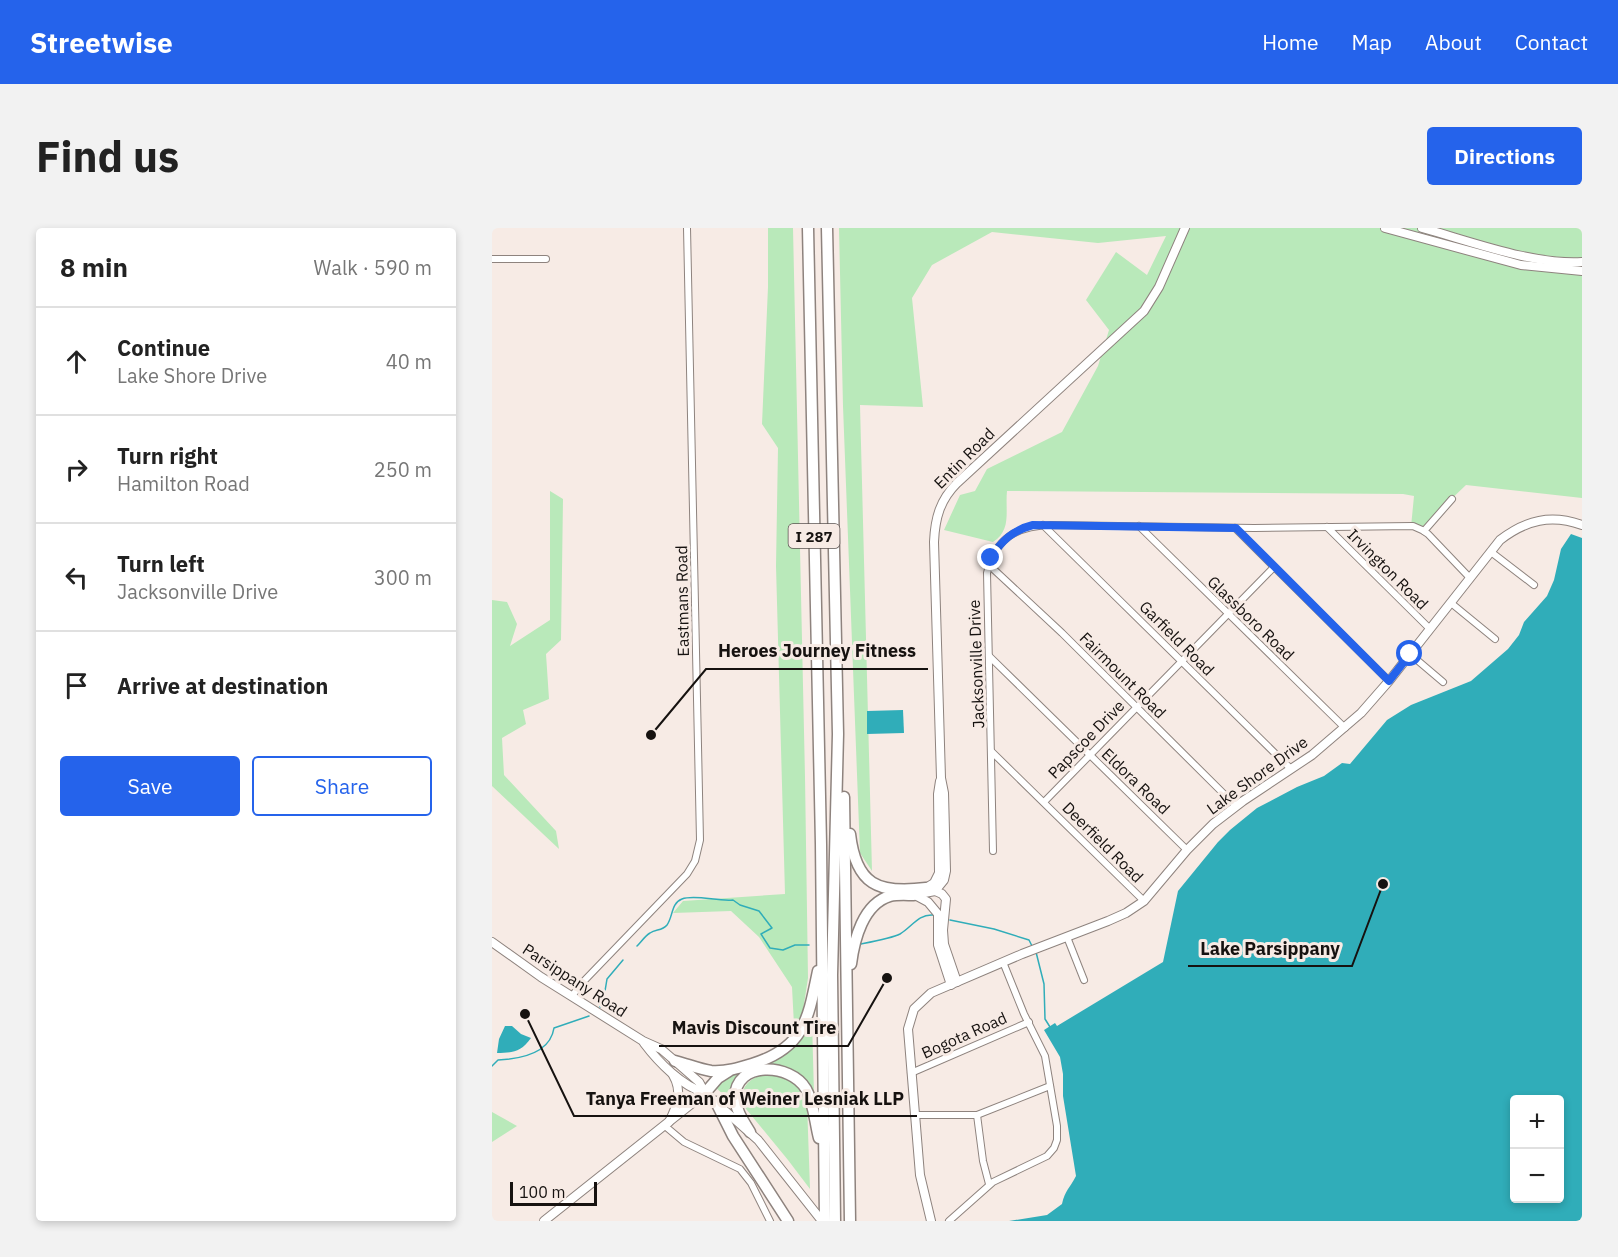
<!DOCTYPE html>
<html lang="en">
<head>
<meta charset="utf-8">
<style>
  body { margin:0; font-family:"IBM Plex Sans",sans-serif; background:#f2f2f2; color:#222 }
  .controls { position:absolute; right:18px; bottom:18px; display:grid; overflow:hidden; border-radius:6px; box-shadow:0 3px 9px #0003 }
  .controls button { width:54px; height:54px; display:grid; place-items:center; padding:0; border:0; border-bottom:2px solid #e0e0e0; background:#fff; color:#222; font:30px sans-serif }
  .scale { position:absolute; left:18px; bottom:15px; width:87px; box-sizing:border-box; padding-left:6px; border:3px solid #161210; border-top:0; font-size:16px; line-height:21px; white-space:nowrap; color:#161210; -webkit-text-stroke:4px #f7ebe5; paint-order:stroke }
  .stop { position:absolute; width:18px; height:18px; margin:-14px; border:4px solid #2563eb; border-radius:50%; background:#fff }
  .stop.end { background:#2563eb; border-color:#fff; box-shadow:0 2px 6px #0008 }
  .list { margin:0; padding:0; list-style:none }
  h2 { display:flex; justify-content:space-between; align-items:center; height:78px; margin:0; padding:0 24px; font-size:26px }
  h2 small { font-size:20px; font-weight:400; color:#767676 }
  .list li { display:grid; grid-template-columns:39px 1fr auto; gap:18px; align-items:center; box-sizing:border-box; height:108px; padding:0 24px; border-top:2px solid #e0e0e0 }
  .list b { display:block; font-size:22px; white-space:nowrap }
  .list p { margin:0; font-size:20px; white-space:nowrap; color:#767676 }
  .list em { font-size:20px; font-style:normal; color:#767676 }
  .actions { display:flex; gap:12px; padding:18px 24px }
  .actions a { flex:1; padding:14px 0; border:2px solid #2563eb; border-radius:6px; text-align:center; font-size:21px; color:#2563eb }
  .actions .main { background:#2563eb; color:#fff }
  .icon { flex:none; width:33px; height:33px; fill:none; stroke:currentColor; stroke-width:2; stroke-linecap:round; stroke-linejoin:round }
  .map { position:relative; flex:none; width:1090px; height:993px; overflow:hidden; border-radius:6px }
  header { display:flex; align-items:center; gap:36px; box-sizing:border-box; height:84px; padding:0 30px; background:#2563eb; color:#fff }
  header strong { font-size:28px }
  nav { display:flex; gap:33px; margin-inline-start:auto; font-size:21px }
  .intro { display:flex; align-items:center; justify-content:space-between; box-sizing:border-box; height:144px; padding:0 36px }
  h1 { margin:0; font-size:42px }
  .button { padding:15px 27px; border-radius:6px; background:#2563eb; color:#fff; font-size:21px; font-weight:700 }
  main { display:flex; gap:36px; padding:0 36px }
  aside { flex:1; background:#fff; border-radius:6px; box-shadow:0 3px 9px #0003 }
  .map>svg:first-child { display:block }
  .green { fill:#b9e9ba }
  .water { fill:#30adb9; fill-rule:evenodd }
  .lines { fill:none; stroke-linecap:round; stroke-linejoin:round }
  .stream { stroke:#30adb9; stroke-width:1.5 }
  .street-casing { stroke:#8e837e; stroke-width:8 }
  .secondary-casing { stroke:#8e837e; stroke-width:10 }
  .highway-casing { stroke:#8e837e; stroke-width:13 }
  .street { stroke:#fff; stroke-width:6 }
  .secondary { stroke:#fff; stroke-width:8 }
  .highway { stroke:#fff; stroke-width:10 }
  .route { stroke:#2563eb; stroke-width:8 }
  .labels { text-anchor:middle; dominant-baseline:central; stroke-width:6; stroke-linejoin:round; paint-order:stroke }
  .shield { fill:#f7ebe5; stroke:#5a5350; stroke-width:1.5 }
  .shield-label { font-size:15px; font-weight:bold; fill:#161210 }
  .street-label { font-size:16px; fill:#161210; stroke:#f7ebe5 }
  .leader { fill:none; stroke:#161210; stroke-width:2 }
  .callout-dot { fill:#161210; stroke:#f7ebe5; stroke-width:2 }
  .callout-label { font-size:18px; text-anchor:middle; font-weight:bold; fill:#161210; stroke:#f7ebe5; stroke-width:6; stroke-linejoin:round; paint-order:stroke }
</style>
</head>
<body>
<header>
<strong>Streetwise</strong>
<nav><a>Home</a><a>Map</a><a>About</a><a>Contact</a></nav>
</header>
<div class="intro"><h1>Find us</h1><a class="button">Directions</a></div>
<main>
<aside>
<h2>8 min<small>Walk · 590 m</small></h2>
<ul class="list">
<li><svg class="icon" aria-label="ahead" viewBox="0 0 24 24"><path d="M12 20V5M6 11l6-6 6 6"/></svg><div><b>Continue</b><p>Lake Shore Drive</p></div><em>40 m</em></li>
<li><svg class="icon" aria-label="right" viewBox="0 0 24 24"><path d="M7 20v-9h11M14 6l5 5-5 5"/></svg><div><b>Turn right</b><p>Hamilton Road</p></div><em>250 m</em></li>
<li><svg class="icon" aria-label="left" viewBox="0 0 24 24"><path d="M17 20v-9H6M10 6l-5 5 5 5"/></svg><div><b>Turn left</b><p>Jacksonville Drive</p></div><em>300 m</em></li>
<li><svg class="icon" aria-label="arrive" viewBox="0 0 24 24"><path d="M6 21V4h12l-3 4 3 4H6"/></svg><div><b>Arrive at destination</b></div></li>
</ul>
<div class="actions"><a class="main">Save</a><a>Share</a></div>
</aside>
<div class="map">
<svg width="1090" height="993" viewBox="0 0 1090 993">
  <rect width="100%" height="100%" fill="#f7ebe5"/>
  <!-- green -->
  <g class="green">
    <path d="M276 0H301L313 549 316 750 310 789 302 797 300 759 267 709 239 683 181 685 191 673 293 666 284 338 286 220 270 196 276 59Z"/>
    <path d="M347 0H1090V270L974 257 929 300 919 299 922 268 911 266 515 263C513 283 520 302 501 314L452 302 468 267 483 263 495 241 570 204 606 138 617 102 594 72 624 24 655 47 674 8 606 15 500 4 440 37 420 70 431 179 368 177 380 643 368 625 351 178Z"/>
    <path d="M58 263 71 271 69 412 54 426 57 471 31 482 34 496 10 510 12 547 64 603 67 621 0 558V372L15 374 25 396 18 418 58 392Z"/>
    <path d="M318 791 320 792 322 867 313 854 262 841 240 874 224 860 235 849 290 829 302 819Z"/>
    <path d="M276 845 291 848 306 857 315 875 318 961 296 932 250 876C247 858 260 848 276 845Z"/>
    <path d="M0 884 25 898 0 914Z"/>
  </g>
  <!-- water -->
  <g class="water">
    <path d="M1079 306 1090 310V993H517L555 987 570 976C573 962 578 960 584 948L571 868V846L568 829 552 802 563 795 565 798 671 734 686 663 726 614 738 602 765 580 805 559 832 548 850 535 858 536 895 492 919 477 979 453 1016 421 1027 407 1032 394 1055 368 1062 352 1069 321ZM1023 872H1068V970H1023Z"/>
    <path d="M411 482 412 505 375 506V483Z"/>
    <path d="M13 798H20L29 806 39 810C29 824 21 825 5 825L7 811Z"/>
  </g>
  <g class="lines">
    <!-- stream -->
    <g class="stream">
      <path d="M458 692 502 701 537 712 540 718"/>
      <path d="M369 716C379 714 400 710 408 706 420 699 426 686 441 687"/>
      <path d="M145 718C149 714 153 708 158 705 164 701 170 703 175 697 181 689 179 675 190 671 203 666 227 674 241 672L248 677 267 683 280 700 269 706 278 720 291 722 303 717H317"/>
      <path d="M544 724 552 756 553 791 558 799"/>
      <path d="M108 779 111 775 115 751 131 732"/>
      <path d="M0 838 6 832C27 831 58 826 62 800L97 788"/>
    </g>
    <!-- street casing -->
    <g class="street-casing">
      <g id="street">
        <path d="M0 31H54"/>
        <path d="M551 297 799 541"/>
        <path d="M647 298 853 500"/>
        <path d="M835 299 938 401"/>
        <path d="M743 300 897 453"/>
        <path d="M932 303 960 271"/>
        <path d="M999 324 1042 357"/>
        <path d="M497 337 570 405 744 578"/>
        <path d="M959 375 1003 411"/>
        <path d="M918 426 951 454"/>
        <path d="M497 428 695 622"/>
        <path d="M500 524 652 673"/>
        <path d="M552 574 782 339"/>
        <path d="M501 623 495 345C503 310 525 298 559 297L762 300 921 298 930 302 936 306 978 350"/>
        <path d="M575 709 592 752"/>
        <path d="M80 768 90 755 195 646 203 633 208 612 195 0"/>
        <path d="M419 845 537 794"/>
        <path d="M422 887H485L558 858"/>
        <path d="M485 887 491 933 497 956"/>
        <path d="M173 898 192 914 248 941 259 955 278 993"/>
        <path d="M457 993 501 954 555 928 562 920 565 912V898L553 828 532 786 511 734"/>
      </g>
    </g>
    <!-- secondary casing -->
    <g class="secondary-casing">
      <g id="secondary">
        <path d="M893 0 1029 37 1090 43"/>
        <path d="M930 0C978 13 1040 37 1090 34"/>
        <path d="M434 660 442 655 447 645 446 566 448 553"/>
        <path d="M439 661 450 666 454 671 451 702 452 716 465 754"/>
        <path d="M422 667 443 663 452 652 454 643 452 565 449 550 442 314C443 290 448 272 465 255L652 83 667 59 693 0"/>
        <path d="M423 667 436 674 446 686V717L459 757"/>
        <path d="M0 714 49 749 151 813 169 821 183 833 207 854 213 865 266 912 330 993"/>
        <path d="M152 815C167 835 190 858 213 865"/>
        <path d="M177 894C185 878 191 864 181 847"/>
        <path d="M52 993 213 865"/>
        <path d="M439 993 428 947 416 801 422 781 439 765 530 726 616 693 634 685 652 673 695 622 721 596 751 573 820 527 869 485 897 453 1008 312C1034 292 1059 286 1090 297"/>
      </g>
    </g>
    <!-- highway casing -->
    <g class="highway-casing">
      <g id="highway">
        <path d="M316 0 329 616 333 993"/>
        <path d="M335 0 346 506 340 747 343 993"/>
        <path d="M352 569 358 993"/>
        <path d="M358 606C364 657 386 666 434 660"/>
        <path d="M359 736C362 712 371 676 398 668 406 666 415 667 422 667"/>
        <path d="M183 833C195 836 207 841 219 843 234 844 247 840 260 836 312 820 316 792 326 743"/>
        <path d="M213 865 226 850 237 843"/>
        <path d="M224 874 241 908 296 993"/>
        <path d="M258 904C252 894 244 883 243 870 243 832 299 835 314 861 322 875 323 895 327 910"/>
      </g>
    </g>
    <!-- street -->
    <use href="#street" class="street"/>
    <!-- secondary -->
    <use href="#secondary" class="secondary"/>
    <!-- highway -->
    <use href="#highway" class="highway"/>
  </g>
  <g class="lines">
    <!-- route -->
    <path class="route" d="M499 330C509 313 521 302 541 297L744 300 897 453 918 426"/>
  </g>
  <g class="labels">
    <!-- shield labels -->
    <rect class="shield" x="296.5" y="296" width="51" height="24" rx="4.5"/>
    <g class="shield-label">
      <text x="322" y="308">I 287</text>
    </g>
    <!-- street labels -->
    <g class="street-label">
      <text transform="translate(472 230) rotate(-45)">Entin Road</text>
      <text transform="translate(896 341) rotate(45)">Irvington Road</text>
      <text transform="translate(190 373) rotate(-91)">Eastmans Road</text>
      <text transform="translate(759 390) rotate(44)">Glassboro Road</text>
      <text transform="translate(685 410) rotate(45)">Garfield Road</text>
      <text transform="translate(484 436) rotate(-92)">Jacksonville Drive</text>
      <text transform="translate(631 447) rotate(45)">Fairmount Road</text>
      <text transform="translate(594 511) rotate(-46)">Papscoe Drive</text>
      <text transform="translate(765 547) rotate(-36)">Lake Shore Drive</text>
      <text transform="translate(644 553) rotate(44)">Eldora Road</text>
      <text transform="translate(611 614) rotate(45)">Deerfield Road</text>
      <text transform="translate(83 752) rotate(33)">Parsippany Road</text>
      <text transform="translate(472 807) rotate(-24)">Bogota Road</text>
    </g>
  </g>
  <!-- callouts -->
  <path class="leader" d="M159 507L214 441H436M891 656L860 738H696M395 750L356 818H167M33 786L82 888H425"/>
  <g class="callout-dot">
    <circle cx="159" cy="507" r="6"/>
    <circle cx="891" cy="656" r="6"/>
    <circle cx="395" cy="750" r="6"/>
    <circle cx="33" cy="786" r="6"/>
  </g>
  <g class="callout-label">
    <text x="325" y="429">Heroes Journey Fitness</text>
    <text x="778" y="727">Lake Parsippany</text>
    <text x="262" y="806">Mavis Discount Tire</text>
    <text x="253" y="877">Tanya Freeman of Weiner Lesniak LLP</text>
  </g>
</svg>
<div class="controls">
<button>+</button>
<button>−</button>
</div>
<div class="scale">100 m</div>
<div class="stop" style="left:918px;top:426px"></div>
<div class="stop end" style="left:499px;top:330px"></div>
</div>
</main>
</body>
</html>
